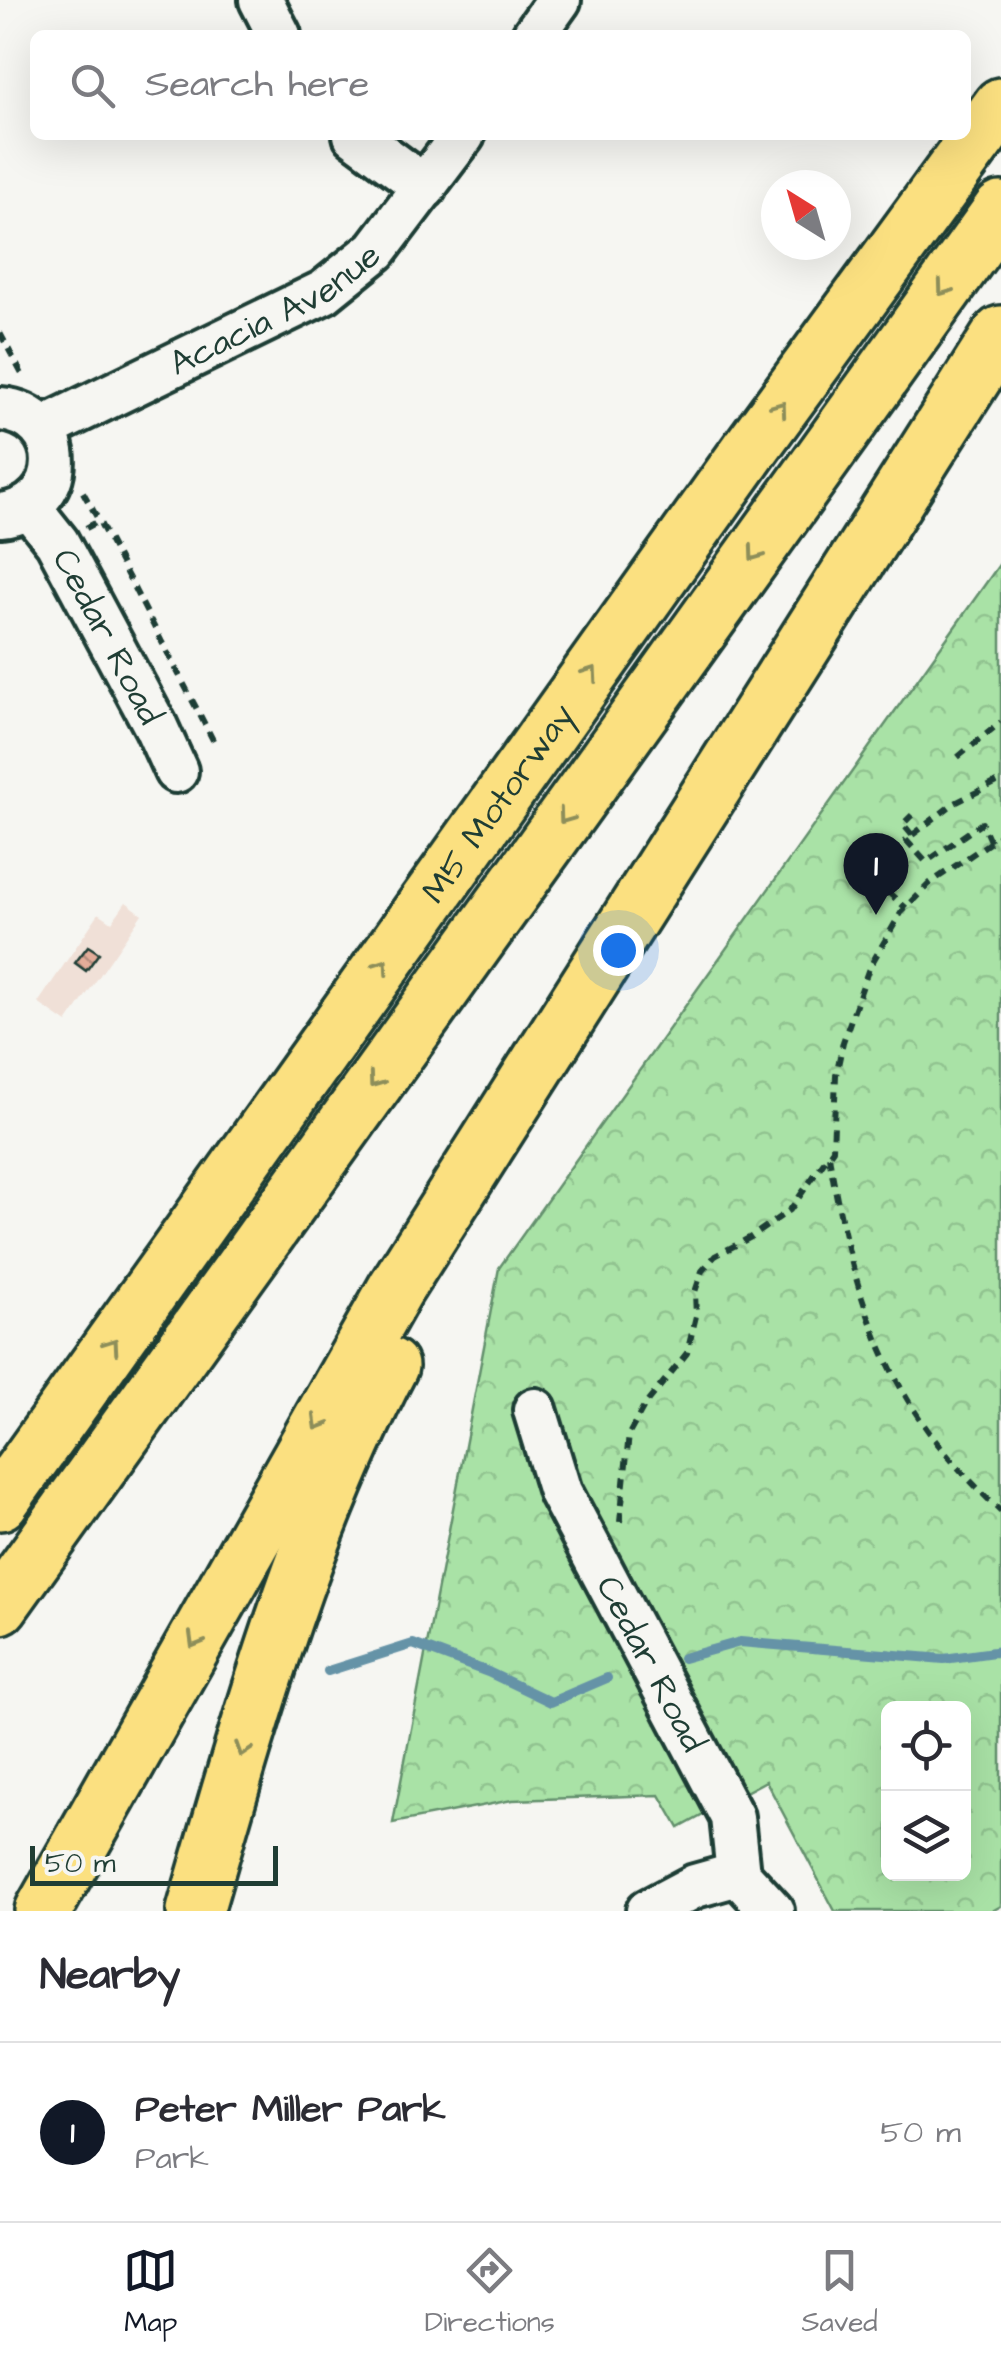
<!DOCTYPE html>
<html lang="en">
<head>
<meta charset="utf-8">
<style>
  body { margin:0; font-family:"Architects Daughter",sans-serif; background:#f2f2f3; color:#2b2b33 }
  .controls { position:absolute; right:30px; bottom:30px; display:grid; overflow:hidden; border-radius:15px; box-shadow:0 10px 40px #0002 }
  .controls button { width:90px; height:90px; display:grid; place-items:center; padding:0; border:0; border-bottom:2px solid #e1e1e2; background:#fff; color:#2b2b33; font:50px sans-serif }
  .compass { position:absolute; left:761px; top:170px; width:90px; height:90px; border-radius:50%; background:#fff; box-shadow:0 10px 40px #0002; rotate:323deg }
  .scale { position:absolute; left:30px; bottom:25px; width:248px; box-sizing:border-box; padding-left:10px; border:5px solid #1f3d34; border-top:0; font-size:28px; line-height:35px; white-space:nowrap; color:#1f3d34; -webkit-text-stroke:8px #f6f6f2; paint-order:stroke }
  .you { position:absolute; left:618px; top:950px; width:35px; height:35px; margin:-25px; border:8px solid #fff; border-radius:50%; background:#1a73e8; box-shadow:0 0 0 15px #1a73e833 }
  .badge { display:grid; place-items:center; width:65px; height:65px; border-radius:50%; background:#111827; color:#fff; font-size:32px; font-weight:700 }
  .pin { position:absolute; translate:-50% -82px; filter:drop-shadow(0 2px 5px #0008) }
  .pin::after { content:''; position:absolute; top:52px; width:35px; height:30px; background:inherit; clip-path:polygon(0 0,100% 0,50% 100%) }
  .list { margin:0; padding:0; list-style:none }
  h2 { display:flex; justify-content:space-between; align-items:center; height:130px; margin:0; padding:0 40px; font-size:42px }
  h2 small { font-size:32px; font-weight:400; color:#7c7c81 }
  .list li { display:grid; grid-template-columns:65px 1fr auto; gap:30px; align-items:center; box-sizing:border-box; height:180px; padding:0 40px; border-top:2px solid #e1e1e2 }
  .list b { display:block; font-size:38px; white-space:nowrap }
  .list p { margin:0; font-size:32px; white-space:nowrap; color:#7c7c81 }
  .list em { font-size:32px; font-style:normal; color:#7c7c81 }
  .icon { flex:none; width:55px; height:55px; fill:none; stroke:currentColor; stroke-width:2; stroke-linecap:round; stroke-linejoin:round }
  .map { position:relative; flex:none; width:1001px; height:1911px; overflow:hidden }
  .search { position:absolute; background:#fff; box-shadow:0 10px 40px #0002; left:30px; right:30px; top:30px; height:110px; display:flex; align-items:center; gap:25px; box-sizing:border-box; padding:0 35px; border-radius:15px; color:#7c7c81; font-size:38px }
  .sheet { height:310px; background:#fff }
  nav { display:flex; justify-content:space-around; align-items:center; box-sizing:border-box; height:140px; border-top:2px solid #e1e1e2; background:#fff; font-size:28px; color:#7c7c81 }
  nav a { display:grid; justify-items:center; gap:5px }
  nav .on { color:#111827 }
  .map>svg:first-child { display:block }
  .built { fill:#f0e0d7 }
  .park { fill:url(#park-crowns); stroke:#64906d; stroke-width:2.5; fill-rule:evenodd }
  .lines { fill:none; stroke-linecap:round; stroke-linejoin:round }
  .stream { stroke:#6593a7; stroke-width:10 }
  .building { fill:url(#building-back-hatch); stroke:#1f3d34; stroke-width:2.5 }
  .minor-casing { stroke:#1f3d34; stroke-width:50 }
  .highway-casing { stroke:#1f3d34; stroke-width:62 }
  .path { stroke:#1f3d34; stroke-width:6; stroke-dasharray:10 8; stroke-linecap:butt }
  .minor { stroke:#f6f6f2; stroke-width:42 }
  .highway { stroke:#fbe080; stroke-width:55 }
  .oneway { stroke:#8d8e5a }
  .labels { text-anchor:middle; dominant-baseline:central; stroke-width:8; stroke-linejoin:round; paint-order:stroke }
  .street-label { font-size:35px; fill:#1f3d34; stroke:#f6f6f2 }
</style>
</head>
<body>
<div class="map">
<svg width="1001" height="1911" viewBox="0 0 1001 1911">
  <defs>
    <pattern id="park-crowns" width="20" height="18" patternUnits="userSpaceOnUse" patternTransform="scale(2.5)"><rect width="20" height="18" fill="#a9e2a6"/><path d="M2 6a3 3 0 1 1 6 0M12 15a3 3 0 1 1 6 0" fill="none" stroke="#91c390"/></pattern>
    <pattern id="building-back-hatch" width="6" height="6" patternUnits="userSpaceOnUse" patternTransform="scale(2.5)"><rect width="6" height="6" fill="#e3ac99"/><path d="M-1 5l2 2M0 0l6 6M5-1l2 2" fill="none" stroke="#b78d7e"/></pattern>
  </defs>
  <rect width="100%" height="100%" fill="#f6f6f2"/>
  <filter id="ink" filterUnits="userSpaceOnUse"><feTurbulence type="fractalNoise" baseFrequency=".01" numOctaves="2"/><feDisplacementMap in="SourceGraphic" scale="20" xChannelSelector="R" yChannelSelector="G"/><feConvolveMatrix kernelMatrix="1 2 1 2 8 2 1 2 1" color-interpolation-filters="sRGB"/></filter>
  <g filter="url(#ink)">
    <!-- built -->
    <path class="built" d="M126 902 142 914 67 1023 38 1003 99 913 112 922Z"/>
    <!-- park -->
    <path class="park" d="M1001 562V1906L992 1911H835L766 1781 679 1828 660 1795 512 1800 393 1823 499 1268ZM888 1708H964V1874H888Z"/>
    <g class="lines">
      <!-- stream -->
      <g class="stream">
        <path d="M683 1658 740 1642 944 1659 1001 1651"/>
        <path d="M328 1671 413 1644 488 1672 551 1702 607 1678"/>
      </g>
    </g>
    <!-- building -->
    <path class="building" d="M88 946 99 953 86 971 75 963Z"/>
    <g class="lines">
      <!-- minor casing -->
      <g class="minor-casing">
        <g id="minor">
          <path d="M261 0 279 35"/>
          <path d="M534 35 559 0"/>
          <path d="M355 135 425 187"/>
          <path d="M0 409C71 415 70 508 0 515"/>
          <path id="s1" d="M42 429 324 292 376 250 463 135"/>
          <path id="s2" d="M29 507 57 542 156 727 176 771"/>
          <path id="s3" d="M535 1410 560 1492 732 1817 738 1874 772 1911"/>
          <path d="M648 1911 695 1886 738 1874"/>
        </g>
      </g>
      <!-- highway casing -->
      <g class="highway-casing">
        <g id="highway">
          <path id="s4" d="M0 1502 754 444 1001 106"/>
          <path d="M0 1606 1001 210"/>
          <path d="M43 1911 396 1288 1001 334"/>
          <path d="M195 1911C248 1728 301 1536 390 1366"/>
        </g>
      </g>
      <!-- path -->
      <g class="path">
        <path d="M0 333 24 378"/>
        <path d="M83 492 99 521"/>
        <path d="M86 528 99 521 214 742"/>
        <path d="M958 757 1001 722"/>
        <path d="M912 835 903 824 912 815"/>
        <path d="M990 841 982 823 926 862 906 840 953 804 1001 780"/>
        <path d="M888 892 906 908"/>
        <path d="M829 1156C846 1252 867 1343 924 1425 946 1457 974 1485 1001 1512"/>
        <path d="M620 1522 629 1434 645 1405 687 1353 696 1316 695 1292 702 1271 715 1256 751 1237 790 1210 833 1149 836 1075 843 1042 869 968 901 913 930 883 1001 835"/>
      </g>
      <!-- minor -->
      <use href="#minor" class="minor"/>
      <!-- highway -->
      <use href="#highway" class="highway"/>
    </g>
    <!-- one-way arrows -->
    <defs><path id="oneway-chevron" d="M-2-3.5L2.5 0L-2 3.5" fill="none" stroke-width="1.6" stroke-linecap="round" stroke-linejoin="round" transform="scale(2.5)"/></defs>
    <g class="oneway">
      <use href="#oneway-chevron" transform="translate(944 289) rotate(126)"/>
      <use href="#oneway-chevron" transform="translate(780 408) rotate(-54)"/>
      <use href="#oneway-chevron" transform="translate(755 554) rotate(126)"/>
      <use href="#oneway-chevron" transform="translate(591 673) rotate(-55)"/>
      <use href="#oneway-chevron" transform="translate(565 817) rotate(126)"/>
      <use href="#oneway-chevron" transform="translate(382 966) rotate(-55)"/>
      <use href="#oneway-chevron" transform="translate(375 1081) rotate(126)"/>
      <use href="#oneway-chevron" transform="translate(112 1345) rotate(-55)"/>
      <use href="#oneway-chevron" transform="translate(319 1423) rotate(120)"/>
      <use href="#oneway-chevron" transform="translate(195 1641) rotate(120)"/>
      <use href="#oneway-chevron" transform="translate(243 1750) rotate(108)"/>
    </g>
  </g>
  <g class="labels">
    <!-- street labels -->
    <g class="street-label">
      <text stroke="none"><textPath href="#s1" startOffset="262">Acacia Avenue</textPath></text>
      <text stroke="none"><textPath href="#s2" startOffset="152">Cedar Road</textPath></text>
      <text stroke="none"><textPath href="#s4" startOffset="858">M5 Motorway</textPath></text>
      <text stroke="none"><textPath href="#s3" startOffset="280">Cedar Road</textPath></text>
    </g>
  </g>
</svg>
<div class="controls">
<button><svg class="icon" aria-label="locate" viewBox="0 0 24 24"><circle cx="12" cy="12" r="6"/><path d="M12 2v4M12 18v4M2 12h4M18 12h4"/></svg></button>
<button><svg class="icon" aria-label="layers" viewBox="0 0 24 24"><path d="M12 4l9 5-9 5-9-5zM3 14l9 5 9-5"/></svg></button>
</div>
<svg class="compass" viewBox="-18 -18 36 36"><path d="M0-13l5 13h-10z" fill="#e53935"/><path d="M0 13l5-13h-10z" fill="#7c7c81"/></svg>
<div class="scale">50 m</div>
<div class="you"></div>
<div class="pin badge" style="left:876px;top:915px">1</div>
<div class="search"><svg class="icon" aria-label="search" viewBox="0 0 24 24"><circle cx="10" cy="10" r="6"/><path d="M15 15l6 6"/></svg>Search here</div>
</div>
<section class="sheet">
<h2>Nearby<small></small></h2>
<ul class="list">
<li><span class="badge">1</span><div><b>Peter Miller Park</b><p>Park</p></div><em>50 m</em></li>
</ul>
</section>
<nav>
<a class="on"><svg class="icon" aria-label="map" viewBox="0 0 24 24"><path d="M3 6l6-2 6 2 6-2v14l-6 2-6-2-6 2zM9 4v14M15 6v14"/></svg>Map</a>
<a><svg class="icon" aria-label="directions" viewBox="0 0 24 24"><path d="M12 3l9 9-9 9-9-9zM9 14v-3h6M13 9l2 2-2 2"/></svg>Directions</a>
<a><svg class="icon" aria-label="saved" viewBox="0 0 24 24"><path d="M7 4h10v16l-5-4-5 4z"/></svg>Saved</a>
</nav>
</body>
</html>
